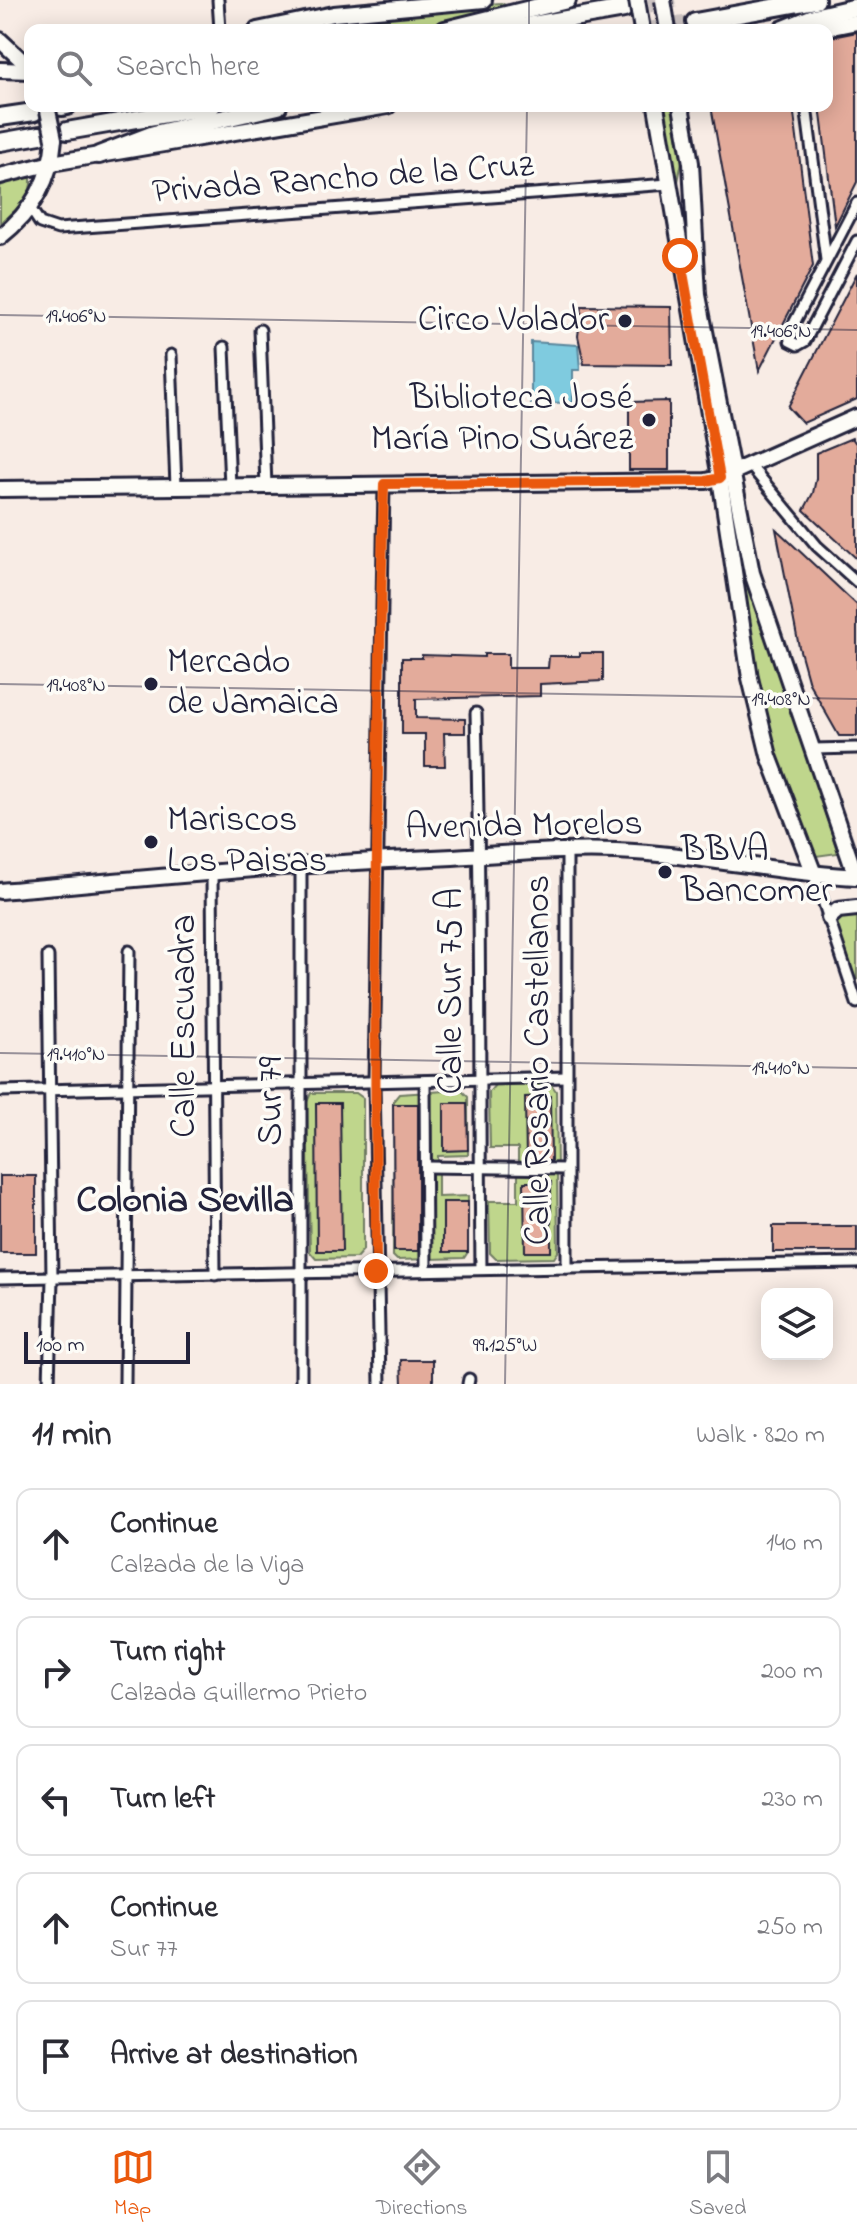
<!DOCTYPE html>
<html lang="en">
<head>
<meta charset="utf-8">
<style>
  body { margin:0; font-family:"Indie Flower",sans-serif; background:#f2f2f3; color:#2b2b33 }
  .controls { position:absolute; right:24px; bottom:24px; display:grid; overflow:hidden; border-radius:16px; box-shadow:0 4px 20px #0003 }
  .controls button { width:72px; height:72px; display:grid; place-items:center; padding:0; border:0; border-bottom:2px solid #e1e1e2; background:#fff; color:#2b2b33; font:40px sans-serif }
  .scale { position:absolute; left:24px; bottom:20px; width:166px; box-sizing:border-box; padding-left:8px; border:4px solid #22223b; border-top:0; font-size:22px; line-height:28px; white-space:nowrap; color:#22223b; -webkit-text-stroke:6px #fdfcf7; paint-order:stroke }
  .stop { position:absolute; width:24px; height:24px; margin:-18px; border:6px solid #ea580c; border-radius:50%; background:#fff }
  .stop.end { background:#ea580c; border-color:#fff; box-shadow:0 2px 8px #0008 }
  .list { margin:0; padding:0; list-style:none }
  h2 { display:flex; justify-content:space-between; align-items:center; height:104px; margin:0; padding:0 32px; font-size:34px }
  h2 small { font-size:26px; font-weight:400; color:#7c7c81 }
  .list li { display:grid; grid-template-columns:52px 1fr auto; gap:24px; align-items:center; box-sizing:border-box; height:112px; margin:0 16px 16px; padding:0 16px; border:2px solid #e1e1e2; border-radius:16px }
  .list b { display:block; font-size:30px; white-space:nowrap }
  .list p { margin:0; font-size:26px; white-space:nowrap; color:#7c7c81 }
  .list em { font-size:26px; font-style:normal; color:#7c7c81 }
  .icon { flex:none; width:44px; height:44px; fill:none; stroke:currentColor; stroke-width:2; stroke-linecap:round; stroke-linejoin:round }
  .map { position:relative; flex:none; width:857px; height:1384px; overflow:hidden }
  .search { position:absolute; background:#fff; box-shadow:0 4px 20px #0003; left:24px; right:24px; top:24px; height:88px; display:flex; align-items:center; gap:20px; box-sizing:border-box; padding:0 28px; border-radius:16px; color:#7c7c81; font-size:30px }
  .sheet { height:744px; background:#fff }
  nav { display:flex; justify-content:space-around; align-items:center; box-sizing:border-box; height:112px; border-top:2px solid #e1e1e2; background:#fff; font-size:22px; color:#7c7c81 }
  nav a { display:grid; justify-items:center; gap:4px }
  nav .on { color:#ea580c }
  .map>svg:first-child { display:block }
  .green { fill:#bfd68c; stroke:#707c64; stroke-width:2 }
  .water { fill:#7fcbdf; stroke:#5a879d; stroke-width:2 }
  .building { fill:#e3ab9b; stroke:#22223b; stroke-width:2 }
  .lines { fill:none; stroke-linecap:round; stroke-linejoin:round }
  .highway-tunnel { stroke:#cdc4c3; stroke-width:16; stroke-dasharray:16 8; stroke-linecap:butt }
  .street-casing { stroke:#22223b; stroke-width:15 }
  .secondary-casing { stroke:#22223b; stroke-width:20 }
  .primary-casing { stroke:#22223b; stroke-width:20 }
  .highway-casing { stroke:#22223b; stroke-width:22 }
  .street { stroke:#fdfcf7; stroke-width:9 }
  .secondary { stroke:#fdfcf7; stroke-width:14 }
  .primary { stroke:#fdfcf7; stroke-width:14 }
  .highway { stroke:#fdfcf7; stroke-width:16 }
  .secondary-bridge-casing { stroke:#22223b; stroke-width:20; stroke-linecap:butt }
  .primary-bridge-casing { stroke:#22223b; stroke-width:20; stroke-linecap:butt }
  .secondary-bridge { stroke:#fdfcf7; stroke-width:14 }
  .primary-bridge { stroke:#fdfcf7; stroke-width:14 }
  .route { stroke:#ea580c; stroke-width:10 }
  .ticks { fill:none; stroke:#22223b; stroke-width:2; stroke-opacity:0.45 }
  .poi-dot { fill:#22223b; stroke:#fdfcf7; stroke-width:3 }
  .labels { text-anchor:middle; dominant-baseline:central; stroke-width:7; stroke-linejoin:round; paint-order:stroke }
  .street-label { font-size:36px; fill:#22223b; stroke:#fdfcf7 }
  .poi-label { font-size:36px; fill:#22223b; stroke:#fdfcf7; text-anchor:start }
  .neighbourhood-label { font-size:38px; font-weight:bold; fill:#22223b; stroke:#fdfcf7 }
  .ticks-label { font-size:20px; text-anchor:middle; fill:#22223b; stroke:#fdfcf7; stroke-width:7; stroke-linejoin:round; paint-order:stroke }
</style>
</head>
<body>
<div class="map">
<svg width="857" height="1384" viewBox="0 0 857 1384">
  <rect width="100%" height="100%" fill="#f8ece5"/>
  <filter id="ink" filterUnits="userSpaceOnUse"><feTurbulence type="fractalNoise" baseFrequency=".0125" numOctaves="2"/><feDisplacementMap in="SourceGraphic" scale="16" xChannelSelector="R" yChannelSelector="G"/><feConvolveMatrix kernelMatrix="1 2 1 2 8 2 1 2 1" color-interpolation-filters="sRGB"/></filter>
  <g filter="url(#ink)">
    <!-- green -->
    <g class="green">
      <path d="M501 3 507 6 423 30H293L380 12Z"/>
      <path d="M661 106H672L682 161 677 187Z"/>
      <path d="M27 175 31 178C33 199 15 211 0 223V186Z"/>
      <path d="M740 566 766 634 838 853 816 856 813 854 788 790 756 691Z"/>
      <path d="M857 912V993L836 921 837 917Z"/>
      <path d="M551 1084 556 1091 558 1252 554 1258 496 1259 490 1253 489 1201H518V1148H490L489 1092 495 1085Z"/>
      <path d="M461 1090 468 1097V1155L438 1156V1197L468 1196V1252L464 1258 397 1260 393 1256 394 1100 399 1094Z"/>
      <path d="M311 1093H356L363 1098V1250L356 1258 316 1259 310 1252 307 1102Z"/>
    </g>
    <!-- water -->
    <path class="water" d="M531 342 578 345 580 370H573V402L531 404Z"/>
    <!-- building -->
    <g class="building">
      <path d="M857 32V182L835 226 820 106H827V38Z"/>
      <path d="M711 106H793L813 266 759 371Z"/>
      <path d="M857 273V399L803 423 788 407Z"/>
      <path d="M582 306 671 307 672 365 584 364 578 336Z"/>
      <path d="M669 401V470H629V402Z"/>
      <path d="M852 438 857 445V559L804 510 813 493 816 479V453Z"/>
      <path d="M776 529 857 605V736H839L809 683 799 647Z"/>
      <path d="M580 653H603V681L540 684V696L416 699V718L465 719V733H444L445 766H425V734H402V658H422V655L484 657V654H508V668H548L549 656H580Z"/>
      <path d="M550 1096 551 1161H526L525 1097Z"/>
      <path d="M316 1103H340L342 1251H317Z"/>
      <path d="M444 1103H467L468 1150 444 1151Z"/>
      <path d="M393 1104H418V1251H394Z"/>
      <rect x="0" y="1176" width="36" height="77"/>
      <path d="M524 1182H551V1252H525Z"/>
      <rect x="443" y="1202" width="25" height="50"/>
      <rect x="773" y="1226" width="84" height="26"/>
      <path d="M401 1360H433V1384H402Z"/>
    </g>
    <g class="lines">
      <!-- highway-tunnel -->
      <g class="highway-tunnel">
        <path d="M625 9 675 0"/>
        <path d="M648 30 695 22"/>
      </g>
      <!-- street casing -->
      <g class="street-casing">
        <g id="street">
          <path d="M218 0 220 30"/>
          <path d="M806 106 826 260"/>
          <path d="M857 203 789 333 790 341 798 345 805 341 857 241"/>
          <path d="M30 208 40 223 58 229 669 184"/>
          <path d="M260 330 266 486"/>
          <path d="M224 347 230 486"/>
          <path d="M171 355 176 487"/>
          <path d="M749 464 817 546 857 582"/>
          <path d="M476 713C481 898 479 1083 481 1269"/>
          <path d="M813 749 857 748"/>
          <path d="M212 872 215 1275"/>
          <path d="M814 874 857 1003"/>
          <path d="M48 956 52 1279 49 1384"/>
          <path d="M425 1081 426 1270"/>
          <path d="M0 1091 566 1077"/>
          <path d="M427 1167 566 1169"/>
          <path d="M567 1268V852"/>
          <path d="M0 1278 857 1263"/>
          <path d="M125 1384 129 951"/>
          <path d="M301 1384V865"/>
          <path d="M380 1384 374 1082 384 484"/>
          <path d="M468 1384 469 1379"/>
        </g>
      </g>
      <!-- secondary casing -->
      <g class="secondary-casing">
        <g id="secondary">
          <path d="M257 30 334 14 484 0"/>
          <path d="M817 30 857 22"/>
          <path d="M0 70 30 71"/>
          <path d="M656 106 720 478 750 678 769 756 814 874"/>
          <path d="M681 106 691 163 698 295 752 573 856 877"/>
          <path d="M0 176 52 163 388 106"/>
          <path d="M0 489 706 481 720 478 857 417"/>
        </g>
      </g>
      <!-- primary casing -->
      <g class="primary-casing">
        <g id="primary">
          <path d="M0 40 30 68"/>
          <path d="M0 237C32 212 51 180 54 139"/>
          <path d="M0 891C151 878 302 863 453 857 507 854 562 849 616 851 697 854 776 873 857 877"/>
          <path d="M829 918 838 910 857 908"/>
        </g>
      </g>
      <!-- highway casing -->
      <g class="highway-casing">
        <g id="highway">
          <path d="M695 22 816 0"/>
          <path d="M445 30 567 0"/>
          <path d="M504 30 624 9"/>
          <path d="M782 30 814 17 857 7"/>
          <path d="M62 107 67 106"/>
          <path d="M0 117 34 112"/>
          <path d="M67 131 212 106"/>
          <path d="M0 142 40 135"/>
          <path d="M99 155 154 134 278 106"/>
        </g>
      </g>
      <!-- street -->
      <use href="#street" class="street"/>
      <!-- secondary -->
      <use href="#secondary" class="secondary"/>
      <!-- primary -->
      <use href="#primary" class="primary"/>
      <!-- highway -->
      <use href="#highway" class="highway"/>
      <!-- secondary-bridge casing -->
      <g class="secondary-bridge-casing">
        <g id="secondary-bridge">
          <path d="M637 0 642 30"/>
          <path d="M663 0 668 30"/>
        </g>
      </g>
      <!-- primary-bridge casing -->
      <g class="primary-bridge-casing">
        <path id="primary-bridge" d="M47 106 54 139"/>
      </g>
      <!-- secondary-bridge -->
      <use href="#secondary-bridge" class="secondary-bridge"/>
      <!-- primary-bridge -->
      <use href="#primary-bridge" class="primary-bridge"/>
    </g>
  </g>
  <g class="lines" filter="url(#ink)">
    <!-- route -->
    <path class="route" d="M376 1271C374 1009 377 746 384 484L706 481 720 478 680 256"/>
  </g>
  <!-- ticks -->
  <path class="ticks" d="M529 30V0M0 315 857 330M0 684 857 699M0 1053 857 1068M505 1384 527 106"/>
  <!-- markers -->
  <g class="poi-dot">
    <circle cx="625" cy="321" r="8"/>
    <circle cx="649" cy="420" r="8"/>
    <circle cx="151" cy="684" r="8"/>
    <circle cx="151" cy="842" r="8"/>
    <circle cx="665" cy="872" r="8"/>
  </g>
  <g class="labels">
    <!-- street labels -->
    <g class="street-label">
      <text transform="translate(343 180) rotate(-4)">Privada Rancho de la Cruz</text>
      <text transform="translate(524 827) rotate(-1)">Avenida Morelos</text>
      <text transform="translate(452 991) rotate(-90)">Calle Sur 75 A</text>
      <text transform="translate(185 1026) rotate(-90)">Calle Escuadra</text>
      <text transform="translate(539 1060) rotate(-90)">Calle Rosario Castellanos</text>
      <text transform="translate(272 1101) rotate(-90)">Sur 79</text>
    </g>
    <!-- poi labels -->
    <g class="poi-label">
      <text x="609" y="321" text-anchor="end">Circo Volador</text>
      <text x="633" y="399" text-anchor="end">Biblioteca José<tspan x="633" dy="41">María Pino Suárez</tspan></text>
      <text x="167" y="663">Mercado<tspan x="167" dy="41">de Jamaica</tspan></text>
      <text x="167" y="821">Mariscos<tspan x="167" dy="41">Los Paisas</tspan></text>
      <text x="681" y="851">BBVA<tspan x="681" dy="41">Bancomer</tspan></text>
    </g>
    <!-- neighbourhood labels -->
    <g class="neighbourhood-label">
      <text x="185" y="1202">Colonia Sevilla</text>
    </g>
  </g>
  <g class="ticks-label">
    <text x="76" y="322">19.406°N</text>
    <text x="781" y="337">19.406°N</text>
    <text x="76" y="691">19.408°N</text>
    <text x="781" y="705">19.408°N</text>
    <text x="76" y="1060">19.410°N</text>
    <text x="781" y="1074">19.410°N</text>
    <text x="505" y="1351">99.125°W</text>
  </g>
</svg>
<div class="controls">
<button><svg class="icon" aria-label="layers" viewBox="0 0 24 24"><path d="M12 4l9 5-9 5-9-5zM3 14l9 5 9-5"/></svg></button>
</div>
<div class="scale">100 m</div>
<div class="stop" style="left:680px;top:256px"></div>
<div class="stop end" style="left:376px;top:1271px"></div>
<div class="search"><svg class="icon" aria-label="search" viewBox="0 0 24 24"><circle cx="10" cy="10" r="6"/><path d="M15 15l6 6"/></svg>Search here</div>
</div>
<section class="sheet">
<h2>11 min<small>Walk · 820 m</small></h2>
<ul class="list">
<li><svg class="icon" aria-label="ahead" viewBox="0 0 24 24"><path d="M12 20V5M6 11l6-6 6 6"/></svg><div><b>Continue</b><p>Calzada de la Viga</p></div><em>140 m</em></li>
<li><svg class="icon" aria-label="right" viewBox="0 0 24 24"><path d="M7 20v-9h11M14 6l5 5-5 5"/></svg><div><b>Turn right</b><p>Calzada Guillermo Prieto</p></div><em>200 m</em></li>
<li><svg class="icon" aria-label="left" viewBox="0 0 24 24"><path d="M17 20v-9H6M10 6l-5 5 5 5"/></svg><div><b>Turn left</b></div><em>230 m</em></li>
<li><svg class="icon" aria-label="ahead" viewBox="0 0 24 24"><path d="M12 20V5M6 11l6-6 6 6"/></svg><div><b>Continue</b><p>Sur 77</p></div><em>250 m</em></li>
<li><svg class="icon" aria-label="arrive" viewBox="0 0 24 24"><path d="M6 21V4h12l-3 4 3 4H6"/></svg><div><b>Arrive at destination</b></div></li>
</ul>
</section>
<nav>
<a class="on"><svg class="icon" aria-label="map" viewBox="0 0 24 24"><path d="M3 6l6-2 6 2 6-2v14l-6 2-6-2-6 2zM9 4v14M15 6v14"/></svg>Map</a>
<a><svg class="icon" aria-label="directions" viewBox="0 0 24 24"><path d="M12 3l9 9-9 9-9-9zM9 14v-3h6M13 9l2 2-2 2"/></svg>Directions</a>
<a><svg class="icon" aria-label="saved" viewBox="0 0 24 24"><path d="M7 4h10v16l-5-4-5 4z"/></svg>Saved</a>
</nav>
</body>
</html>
